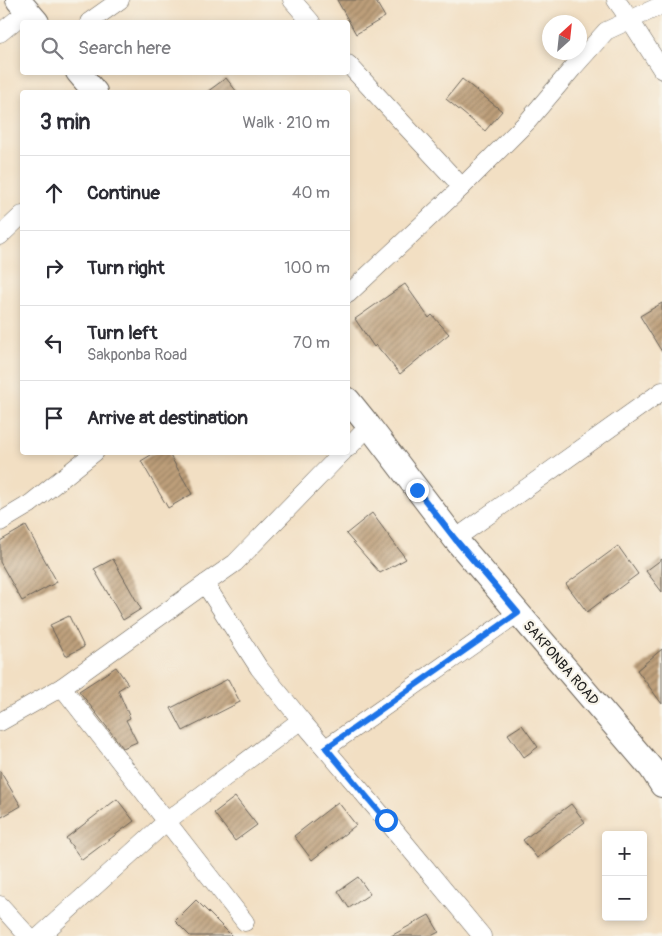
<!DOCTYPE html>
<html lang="en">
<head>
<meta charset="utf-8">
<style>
  body { margin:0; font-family:Pangolin,sans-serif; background:#f7f7f7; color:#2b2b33 }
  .controls { position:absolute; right:15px; bottom:15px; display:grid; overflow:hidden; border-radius:5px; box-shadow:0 2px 8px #0003 }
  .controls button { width:45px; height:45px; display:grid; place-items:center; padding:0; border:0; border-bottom:1px solid #e1e1e2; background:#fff; color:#2b2b33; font:25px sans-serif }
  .compass { position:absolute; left:542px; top:15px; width:45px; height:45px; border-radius:50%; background:#fff; box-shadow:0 2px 8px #0003; rotate:27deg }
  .stop { position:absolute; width:15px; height:15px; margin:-11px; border:4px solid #1a73e8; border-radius:50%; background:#fff }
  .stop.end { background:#1a73e8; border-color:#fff; box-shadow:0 1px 5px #0008 }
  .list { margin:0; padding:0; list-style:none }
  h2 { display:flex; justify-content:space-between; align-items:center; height:65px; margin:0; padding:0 20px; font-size:21px }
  h2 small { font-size:16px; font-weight:400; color:#7c7c81 }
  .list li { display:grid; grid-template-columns:32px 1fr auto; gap:15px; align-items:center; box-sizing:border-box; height:75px; padding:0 20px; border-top:1px solid #e1e1e2 }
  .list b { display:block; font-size:19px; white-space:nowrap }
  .list p { margin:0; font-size:16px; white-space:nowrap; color:#7c7c81 }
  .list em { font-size:16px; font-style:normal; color:#7c7c81 }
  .icon { flex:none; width:28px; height:28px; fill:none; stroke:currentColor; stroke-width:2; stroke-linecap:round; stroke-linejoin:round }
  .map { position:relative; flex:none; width:662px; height:936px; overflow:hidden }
  .search { position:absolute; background:#fff; box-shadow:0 2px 8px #0003; left:20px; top:20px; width:330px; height:55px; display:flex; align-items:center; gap:12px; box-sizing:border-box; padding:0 18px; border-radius:5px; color:#7c7c81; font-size:19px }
  .panel { position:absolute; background:#fff; box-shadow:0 2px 8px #0003; left:20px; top:90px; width:330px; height:365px; border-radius:5px }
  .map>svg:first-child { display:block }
  .building { fill:url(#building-hatch) }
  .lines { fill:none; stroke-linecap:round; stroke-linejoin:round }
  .street-casing { stroke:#676056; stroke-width:19 }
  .secondary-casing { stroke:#676056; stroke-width:26 }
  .street { stroke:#fff; stroke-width:18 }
  .secondary { stroke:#fff; stroke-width:24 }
  .route { stroke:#1a73e8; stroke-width:6 }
  .labels { text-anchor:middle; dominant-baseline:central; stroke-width:4.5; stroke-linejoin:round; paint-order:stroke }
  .street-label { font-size:14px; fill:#1c1c1c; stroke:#f7f3e8 }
</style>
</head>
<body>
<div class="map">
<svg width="662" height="936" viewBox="0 0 662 936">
  <defs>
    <pattern id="building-hatch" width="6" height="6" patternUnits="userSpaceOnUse" patternTransform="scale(1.25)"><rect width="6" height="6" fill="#bd9f7a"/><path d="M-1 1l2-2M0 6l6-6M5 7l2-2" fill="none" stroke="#998163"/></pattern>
  </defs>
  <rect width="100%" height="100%" fill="#f7f3e8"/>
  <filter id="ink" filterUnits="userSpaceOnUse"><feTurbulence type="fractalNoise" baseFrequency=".02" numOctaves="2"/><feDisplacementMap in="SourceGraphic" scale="10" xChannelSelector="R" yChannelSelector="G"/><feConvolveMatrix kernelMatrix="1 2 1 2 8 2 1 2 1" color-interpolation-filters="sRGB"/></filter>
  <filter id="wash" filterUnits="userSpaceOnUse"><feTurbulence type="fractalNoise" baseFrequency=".0096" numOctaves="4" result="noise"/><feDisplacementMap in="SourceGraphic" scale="20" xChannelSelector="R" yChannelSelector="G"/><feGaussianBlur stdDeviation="1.12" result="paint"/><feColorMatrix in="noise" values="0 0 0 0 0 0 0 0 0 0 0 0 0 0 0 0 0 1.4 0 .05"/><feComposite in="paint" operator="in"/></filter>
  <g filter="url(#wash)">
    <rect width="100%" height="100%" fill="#f2dfc3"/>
    <g id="blocks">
      <!-- building -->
      <g class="building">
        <path d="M337 0H375L385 17 356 34Z"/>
        <path d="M226 78 237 92H207Z"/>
        <path d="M462 79 502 111 485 131 446 99Z"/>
        <path d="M405 284 429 318 432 315 449 334 400 374 376 345 374 347 355 319Z"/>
        <path d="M662 303V352L640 316Z"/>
        <path d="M156 452H168L192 494 168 508 141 461Z"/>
        <path d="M372 513 406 559 380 573 346 534Z"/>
        <path d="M26 526 57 582 22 601 0 562V541Z"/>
        <path d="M618 546 638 574 587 612 566 584Z"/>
        <path d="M113 559 141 609 123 620 94 569Z"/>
        <path d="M662 559V592L646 571Z"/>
        <path d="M69 616 84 647 66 656 50 625Z"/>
        <path d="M662 649V704L637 670Z"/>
        <path d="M116 667 128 684 118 690 130 718 126 720 137 742 123 748 79 691Z"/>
        <path d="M228 679 240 702 183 731 171 708Z"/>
        <path d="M522 725 538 747 524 757 508 734Z"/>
        <path d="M0 771 21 806 0 818Z"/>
        <path d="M235 797 257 825 235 841 214 813Z"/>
        <path d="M117 799 134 821 82 860 66 838Z"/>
        <path d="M338 802 356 825 312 860 294 836Z"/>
        <path d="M571 804 585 822 537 858 523 840Z"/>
        <path d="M358 877 370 894 349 908 338 891Z"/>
        <path d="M196 900 232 936H190L175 921Z"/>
        <path d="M429 915 439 932 431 936H391Z"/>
      </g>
    </g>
  </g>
  <g filter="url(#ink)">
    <use href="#blocks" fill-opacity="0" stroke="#676056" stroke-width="1"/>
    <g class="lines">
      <!-- street casing -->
      <g class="street-casing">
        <g id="street">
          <path d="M292 0 311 22"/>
          <path d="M616 0 630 20 662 70"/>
          <path d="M89 22 120 0"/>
          <path d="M0 33 27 11"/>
          <path d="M348 64 462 187"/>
          <path d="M0 236 22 215"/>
          <path d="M348 294 462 187 527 122 572 69 606 31 662 5"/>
          <path d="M348 448 369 426"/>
          <path d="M0 522 30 504 95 452"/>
          <path d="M455 539 662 391"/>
          <path d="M205 584 259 668 301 720 386 820 482 936"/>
          <path d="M62 687 245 922"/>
          <path d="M0 722 62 687 205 584 235 563 343 452"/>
          <path d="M326 748 518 613"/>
          <path d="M0 905 28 936"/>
          <path d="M40 936 167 821 301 720"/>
        </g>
      </g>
      <!-- secondary casing -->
      <g class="secondary-casing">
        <g id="secondary">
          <path d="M18 0 37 22"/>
          <path d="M78 72 95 92"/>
          <path d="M348 400 369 426 455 539 651 768 662 785"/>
        </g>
      </g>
      <!-- street -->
      <use href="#street" class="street"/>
      <!-- secondary -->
      <use href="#secondary" class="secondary"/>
    </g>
  </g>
  <g class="lines" filter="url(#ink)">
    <!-- route -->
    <path class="route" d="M386 820 326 748 518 613 455 539 417 490"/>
  </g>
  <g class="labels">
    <!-- street labels -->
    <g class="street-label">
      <text transform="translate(561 663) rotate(49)">SAKPONBA ROAD</text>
    </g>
  </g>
</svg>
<div class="controls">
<button>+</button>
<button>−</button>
</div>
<svg class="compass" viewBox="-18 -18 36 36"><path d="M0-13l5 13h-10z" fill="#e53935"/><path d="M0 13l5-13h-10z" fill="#7c7c81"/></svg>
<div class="stop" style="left:386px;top:820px"></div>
<div class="stop end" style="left:417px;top:490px"></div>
<div class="search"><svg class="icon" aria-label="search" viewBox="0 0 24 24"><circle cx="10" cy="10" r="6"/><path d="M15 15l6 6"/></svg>Search here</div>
<section class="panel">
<h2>3 min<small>Walk · 210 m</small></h2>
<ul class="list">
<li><svg class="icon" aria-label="ahead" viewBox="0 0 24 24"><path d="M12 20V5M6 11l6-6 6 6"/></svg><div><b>Continue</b></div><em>40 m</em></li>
<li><svg class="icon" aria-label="right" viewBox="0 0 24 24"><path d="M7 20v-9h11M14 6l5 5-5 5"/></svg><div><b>Turn right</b></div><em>100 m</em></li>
<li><svg class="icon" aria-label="left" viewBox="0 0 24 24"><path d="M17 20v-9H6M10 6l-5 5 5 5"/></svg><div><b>Turn left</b><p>Sakponba Road</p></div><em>70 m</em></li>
<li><svg class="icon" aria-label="arrive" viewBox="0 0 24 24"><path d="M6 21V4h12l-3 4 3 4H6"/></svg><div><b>Arrive at destination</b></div></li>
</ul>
</section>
</div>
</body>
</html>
